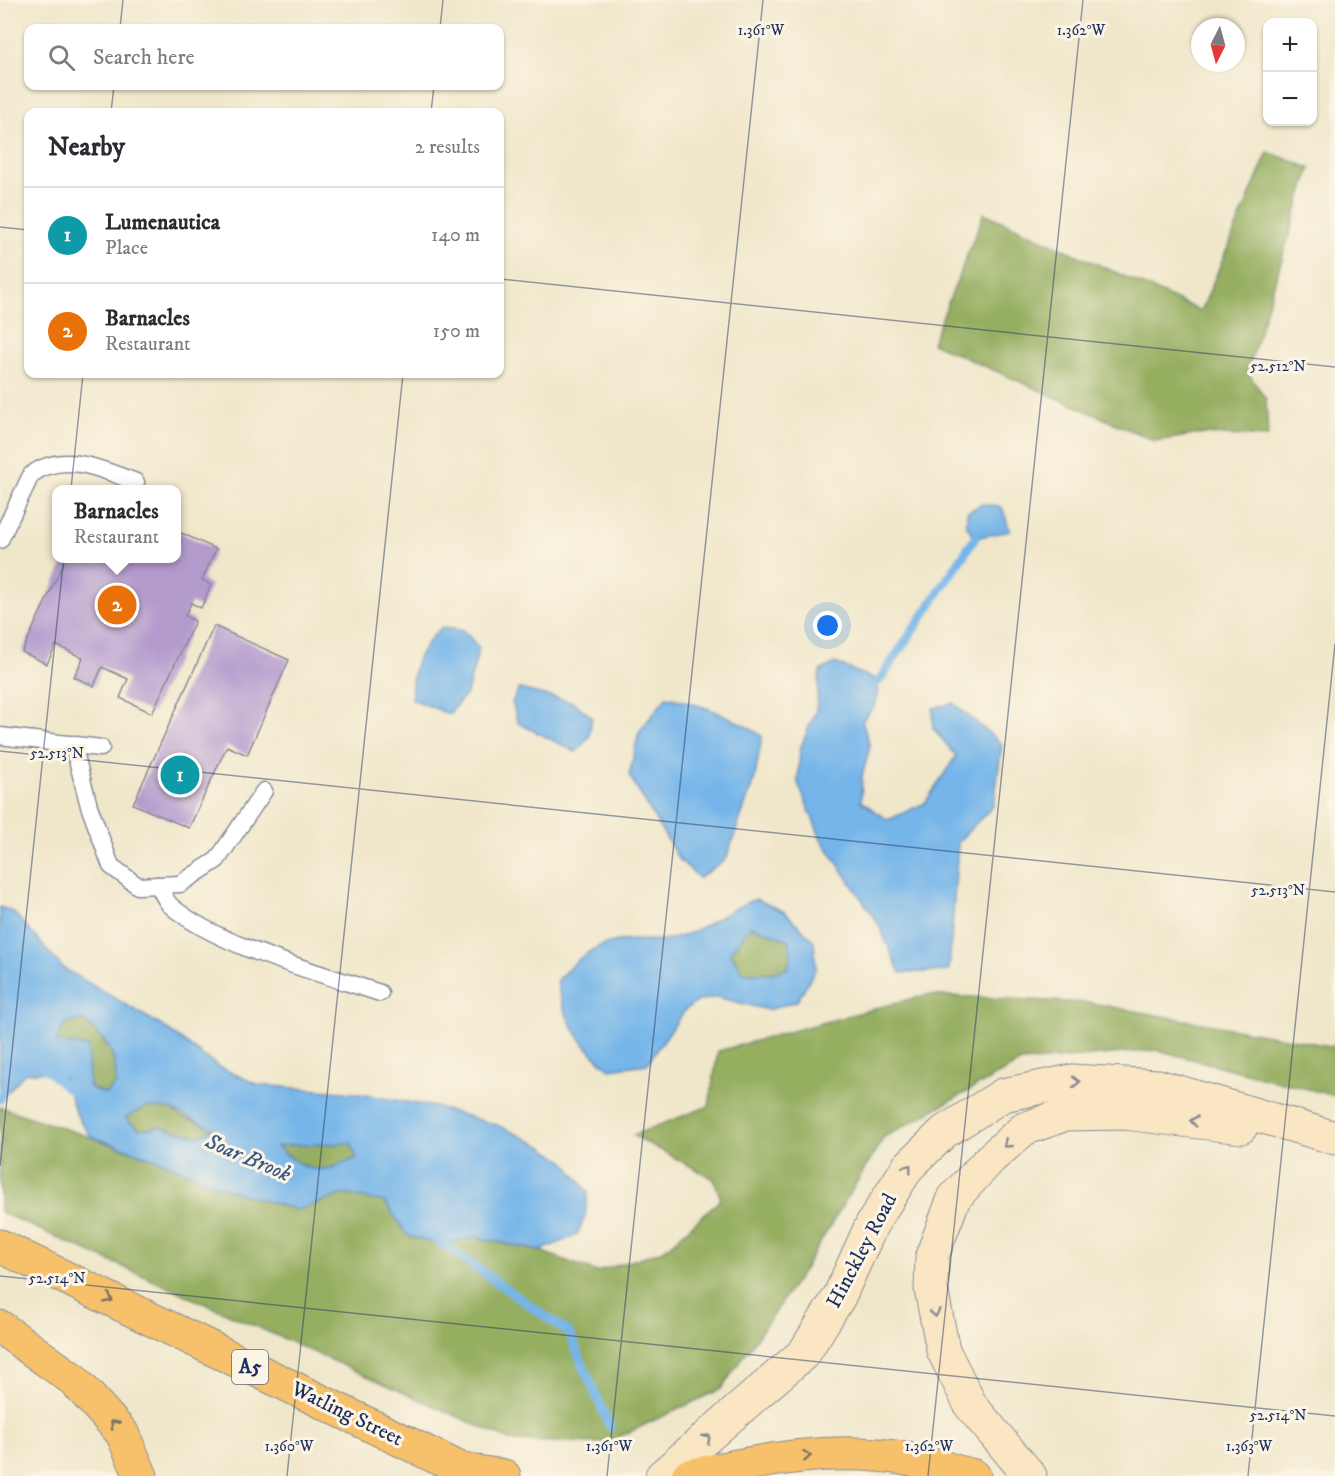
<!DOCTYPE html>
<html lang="en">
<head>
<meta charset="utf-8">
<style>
  body { margin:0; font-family:"IM FELL DW Pica",serif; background:#f2f2f3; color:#2b2b33 }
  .controls { position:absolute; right:18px; top:18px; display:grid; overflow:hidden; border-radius:12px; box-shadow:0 2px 4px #0004 }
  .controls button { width:54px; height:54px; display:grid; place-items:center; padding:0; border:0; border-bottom:2px solid #e1e1e2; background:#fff; color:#2b2b33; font:30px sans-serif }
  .compass { position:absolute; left:1191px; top:18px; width:54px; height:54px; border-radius:50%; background:#fff; box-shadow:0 2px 4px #0004; rotate:186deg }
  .you { position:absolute; left:828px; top:626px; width:21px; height:21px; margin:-15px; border:4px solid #fff; border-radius:50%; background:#1a73e8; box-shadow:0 0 0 9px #1a73e833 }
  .badge { display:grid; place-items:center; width:39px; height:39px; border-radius:50%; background:#1a73e8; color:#fff; font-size:20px; font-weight:700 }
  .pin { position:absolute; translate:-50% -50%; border:3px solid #fff; box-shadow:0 2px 6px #0006 }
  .popup { position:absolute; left:52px; top:485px; width:129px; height:78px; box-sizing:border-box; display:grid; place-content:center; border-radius:12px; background:#fff; filter:drop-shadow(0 2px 4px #0005); font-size:20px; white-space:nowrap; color:#7c7c81 }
  .popup b { font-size:22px; color:#2b2b33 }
  .popup::after { content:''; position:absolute; left:50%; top:100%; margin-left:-12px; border:12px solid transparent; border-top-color:#fff }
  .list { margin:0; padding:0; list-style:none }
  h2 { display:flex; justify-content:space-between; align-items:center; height:78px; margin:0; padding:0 24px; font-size:26px }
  h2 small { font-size:20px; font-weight:400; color:#7c7c81 }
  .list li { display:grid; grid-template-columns:39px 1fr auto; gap:18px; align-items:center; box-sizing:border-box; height:96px; padding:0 24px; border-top:2px solid #e1e1e2 }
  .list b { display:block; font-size:22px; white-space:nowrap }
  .list p { margin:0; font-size:20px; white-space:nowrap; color:#7c7c81 }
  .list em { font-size:20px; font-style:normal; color:#7c7c81 }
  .icon { flex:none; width:33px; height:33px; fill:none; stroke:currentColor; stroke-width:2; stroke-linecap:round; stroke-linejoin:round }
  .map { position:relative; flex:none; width:1335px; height:1476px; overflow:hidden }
  .search { position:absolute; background:#fff; box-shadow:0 2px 4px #0004; left:24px; top:24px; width:480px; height:66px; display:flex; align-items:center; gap:15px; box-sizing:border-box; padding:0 21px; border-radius:12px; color:#7c7c81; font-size:22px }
  .panel { position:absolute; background:#fff; box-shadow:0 2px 4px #0004; left:24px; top:108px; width:480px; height:270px; border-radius:12px }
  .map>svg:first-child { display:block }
  .forest { fill:#95ae60; stroke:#586e5f; stroke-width:1.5 }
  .water { fill:#74b5e9; stroke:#4872a4; stroke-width:1.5; fill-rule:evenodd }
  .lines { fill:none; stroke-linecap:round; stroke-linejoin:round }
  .stream { stroke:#74b5e9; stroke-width:9 }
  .building { fill:#b49bce }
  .lane-casing { stroke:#868b94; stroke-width:19 }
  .secondary-casing { stroke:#868b94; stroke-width:35 }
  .highway-casing { stroke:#868b94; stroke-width:35 }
  .lane { stroke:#fff; stroke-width:16 }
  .secondary { stroke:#fbe6c4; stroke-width:33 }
  .highway { stroke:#f6c16b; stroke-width:33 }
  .oneway { stroke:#8b8a91 }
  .oneway2 { stroke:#7e7164 }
  .ticks { fill:none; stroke:#1b2f5e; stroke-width:1.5; stroke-opacity:0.45 }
  .labels { text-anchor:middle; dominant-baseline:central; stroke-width:6; stroke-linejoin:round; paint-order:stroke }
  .shield { fill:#fcf5e5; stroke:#5e6a86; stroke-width:1.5 }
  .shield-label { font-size:20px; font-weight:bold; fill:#1b2f5e }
  .street-label { font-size:21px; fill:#1b2f5e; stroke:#fcf5e5 }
  .water-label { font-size:22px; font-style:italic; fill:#365788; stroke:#fcf5e5 }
  .ticks-label { font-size:15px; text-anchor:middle; fill:#1b2f5e; stroke:#fcf5e5; stroke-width:6; stroke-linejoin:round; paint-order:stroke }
</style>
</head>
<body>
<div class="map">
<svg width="1335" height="1476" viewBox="0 0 1335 1476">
  <rect width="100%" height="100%" fill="#fcf5e5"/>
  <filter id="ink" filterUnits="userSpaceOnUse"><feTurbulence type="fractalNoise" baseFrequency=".0167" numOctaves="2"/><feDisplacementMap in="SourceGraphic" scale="12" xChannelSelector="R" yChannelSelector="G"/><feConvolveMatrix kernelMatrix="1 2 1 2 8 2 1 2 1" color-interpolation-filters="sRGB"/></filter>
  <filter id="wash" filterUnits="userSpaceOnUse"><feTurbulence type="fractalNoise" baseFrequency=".008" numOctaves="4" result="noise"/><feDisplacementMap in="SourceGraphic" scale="24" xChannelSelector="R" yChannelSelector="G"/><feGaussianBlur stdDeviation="1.35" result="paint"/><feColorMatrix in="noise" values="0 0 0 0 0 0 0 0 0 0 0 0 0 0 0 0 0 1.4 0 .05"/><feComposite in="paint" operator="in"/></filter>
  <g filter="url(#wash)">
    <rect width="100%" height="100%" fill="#f0e7ca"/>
    <!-- forest -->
    <g class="forest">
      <path d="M1268 152 1310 168 1247 372 1266 399 1268 437 1201 434 1155 441 932 343 984 213 1201 311Z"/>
      <path d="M750 926 790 940 791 954 789 968 772 973H743L730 952Z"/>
      <path d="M925 995 1090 1003 1335 1047V1096L1157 1050 1021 1062 884 1137 801 1274 721 1389 606 1443 512 1441 0 1212V1107L161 1161 225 1189 297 1210 344 1194 385 1202 409 1236 442 1245 474 1237 540 1251 597 1272 664 1250 721 1199 714 1179 633 1135 709 1106 718 1051Z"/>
      <path d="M83 1020C106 1042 117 1051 116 1084L105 1094 89 1087 56 1042 65 1024Z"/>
      <path d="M145 1107 171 1109 182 1117 215 1128 198 1136 161 1127 139 1129 124 1118Z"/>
      <path d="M351 1143 358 1158C315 1176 311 1173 275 1145Z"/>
    </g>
    <!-- water -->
    <g class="water">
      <path d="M982 504 1002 507 1010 531 975 538 967 526V512Z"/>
      <path d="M442 627 464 631 479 648 467 693 449 714 412 699C410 668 419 648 442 627Z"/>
      <path d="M835 663 879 681 876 704 862 721 870 747 862 776 861 801 888 820 925 803 956 756 933 728V708L953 703 1002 744 994 805 958 842 949 971 900 973 878 923 821 839 798 783 800 749 816 710 820 671Z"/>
      <path d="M519 689 573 702 592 717 589 737 576 752 518 723 512 702Z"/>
      <path d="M666 697C702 704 732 716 762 736L755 777 726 859 699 878 678 858 629 775 639 732Z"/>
      <path d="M756 899 785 912 814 941 816 968 797 1001 768 1010 717 997 698 1001 685 1010 647 1064 610 1069C580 1046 562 1018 557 980 574 963 592 944 618 941 639 938 661 944 682 936 709 927 729 908 756 899ZM751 926 789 940 791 954 788 968 772 973H743L730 952Z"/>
      <path d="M0 907 13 912 63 968 162 1026 219 1067 259 1085 354 1093 436 1107 497 1125 540 1145 565 1162 588 1192 585 1216 577 1235 540 1251 475 1237 442 1245 408 1236 385 1202 344 1194 297 1210 225 1189 161 1161 90 1136 76 1114 64 1078 45 1072 25 1073 4 1096 0 1093ZM83 1020C107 1041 117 1051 116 1084L105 1094 89 1087 88 1047 56 1042 65 1024ZM145 1107 171 1109 214 1129 198 1136 161 1127 139 1129 125 1118ZM351 1143 357 1158C317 1175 310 1174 276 1146Z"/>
    </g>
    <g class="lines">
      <!-- stream -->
      <g class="stream">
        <path d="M879 681 975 538"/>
        <path d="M42 1066 75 1094"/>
        <path d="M0 1099 6 1084"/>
        <path d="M434 1238 569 1333 610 1427"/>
      </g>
    </g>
    <g id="blocks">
      <!-- building -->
      <g class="building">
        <path d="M177 531 216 549 202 580 211 585 201 608 191 603 185 616 195 621 152 713 120 698 128 679 102 667 94 686 74 677 83 658 56 645 47 664 22 652 66 558H177Z"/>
        <path d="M214 626 289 660 247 755 227 746 189 828 133 804Z"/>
      </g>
    </g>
  </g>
  <g filter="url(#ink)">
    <use href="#blocks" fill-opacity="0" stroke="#868b94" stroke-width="1.5"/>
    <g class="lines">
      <!-- lane casing -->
      <g class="lane-casing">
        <g id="lane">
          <path d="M0 540 31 475C63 450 103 470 136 482"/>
          <path d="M0 736 101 748"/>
          <path d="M73 744 89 806 111 866 138 886 180 884 217 860 264 791"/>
          <path d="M158 885C162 892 165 900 170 905 216 946 320 973 380 993"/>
        </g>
      </g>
      <!-- secondary casing -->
      <g class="secondary-casing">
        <g id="secondary">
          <path d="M662 1476 804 1353 839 1297 872 1224 908 1167 944 1132 1003 1095 1072 1081 1158 1086 1335 1138"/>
          <path d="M1030 1476 971 1406 943 1350 931 1289 932 1256 954 1198 990 1159 1024 1129 1066 1114 1125 1113 1241 1127"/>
        </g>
      </g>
      <!-- highway casing -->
      <g class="highway-casing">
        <g id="highway">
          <path d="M0 1246 463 1470 504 1476"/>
          <path d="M0 1327 74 1380 122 1433 141 1476"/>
          <path d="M688 1476C761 1460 837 1445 912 1460 933 1464 954 1471 974 1476"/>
        </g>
      </g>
      <!-- lane -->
      <use href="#lane" class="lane"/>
      <!-- secondary -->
      <use href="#secondary" class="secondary"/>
      <!-- highway -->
      <use href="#highway" class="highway"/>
    </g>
    <!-- one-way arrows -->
    <defs><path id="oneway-chevron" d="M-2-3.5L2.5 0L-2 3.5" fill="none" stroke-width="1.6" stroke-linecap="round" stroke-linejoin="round" transform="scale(1.5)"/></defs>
    <g class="oneway">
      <use href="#oneway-chevron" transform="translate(1076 1082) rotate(-1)"/>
      <use href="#oneway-chevron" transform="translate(1194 1121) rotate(-173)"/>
      <use href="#oneway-chevron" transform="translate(1007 1144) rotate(139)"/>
      <use href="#oneway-chevron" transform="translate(908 1168) rotate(-52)"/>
      <use href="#oneway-chevron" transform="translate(935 1313) rotate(79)"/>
      <use href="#oneway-chevron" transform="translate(707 1438) rotate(-41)"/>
    </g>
    <g class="oneway2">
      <use href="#oneway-chevron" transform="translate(109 1299) rotate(26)"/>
      <use href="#oneway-chevron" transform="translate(114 1424) rotate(-132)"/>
      <use href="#oneway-chevron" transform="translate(807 1456) rotate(-5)"/>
    </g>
  </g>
  <!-- ticks -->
  <path class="ticks" d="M120 28 123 0M440 28 443 0M111 112 114 86M431 112 434 86M0 227 28 230M500 279 1335 367M0 751 1335 892M0 1166 83 374M0 1276 1335 1416M287 1476 403 374M607 1476 763 0M928 1476 1083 0M1248 1476 1335 644"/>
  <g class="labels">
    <!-- shield labels -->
    <rect class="shield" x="232" y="1350" width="36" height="34" rx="4.5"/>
    <g class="shield-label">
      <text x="250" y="1367">A5</text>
    </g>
    <!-- street labels -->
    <g class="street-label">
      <text transform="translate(862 1251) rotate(-62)">Hinckley Road</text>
      <text transform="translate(347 1414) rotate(26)">Watling Street</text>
    </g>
    <!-- water labels -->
    <g class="water-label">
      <text transform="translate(248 1158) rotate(23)">Soar Brook</text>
    </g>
  </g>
  <g class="ticks-label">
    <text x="761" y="35">1.361°W</text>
    <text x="1081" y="35">1.362°W</text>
    <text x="1278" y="371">52.512°N</text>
    <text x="57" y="758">52.513°N</text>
    <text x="1278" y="895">52.513°N</text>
    <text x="57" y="1283">52.514°N</text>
    <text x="1278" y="1420">52.514°N</text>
    <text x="289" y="1451">1.360°W</text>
    <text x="609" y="1451">1.361°W</text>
    <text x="929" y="1451">1.362°W</text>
    <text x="1249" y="1451">1.363°W</text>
  </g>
</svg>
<div class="controls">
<button>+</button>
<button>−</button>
</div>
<svg class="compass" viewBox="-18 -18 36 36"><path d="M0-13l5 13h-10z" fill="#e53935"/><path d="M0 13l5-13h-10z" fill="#7c7c81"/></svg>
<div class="you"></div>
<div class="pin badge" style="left:180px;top:775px;background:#0f9aa8">1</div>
<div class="pin badge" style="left:117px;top:605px;background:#e8710a">2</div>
<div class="popup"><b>Barnacles</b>Restaurant</div>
<div class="search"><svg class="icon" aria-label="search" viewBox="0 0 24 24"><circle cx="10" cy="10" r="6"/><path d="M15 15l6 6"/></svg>Search here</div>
<section class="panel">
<h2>Nearby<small>2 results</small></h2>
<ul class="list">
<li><span class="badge" style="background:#0f9aa8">1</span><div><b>Lumenautica</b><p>Place</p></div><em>140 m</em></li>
<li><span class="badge" style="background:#e8710a">2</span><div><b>Barnacles</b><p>Restaurant</p></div><em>150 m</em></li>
</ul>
</section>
</div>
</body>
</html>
